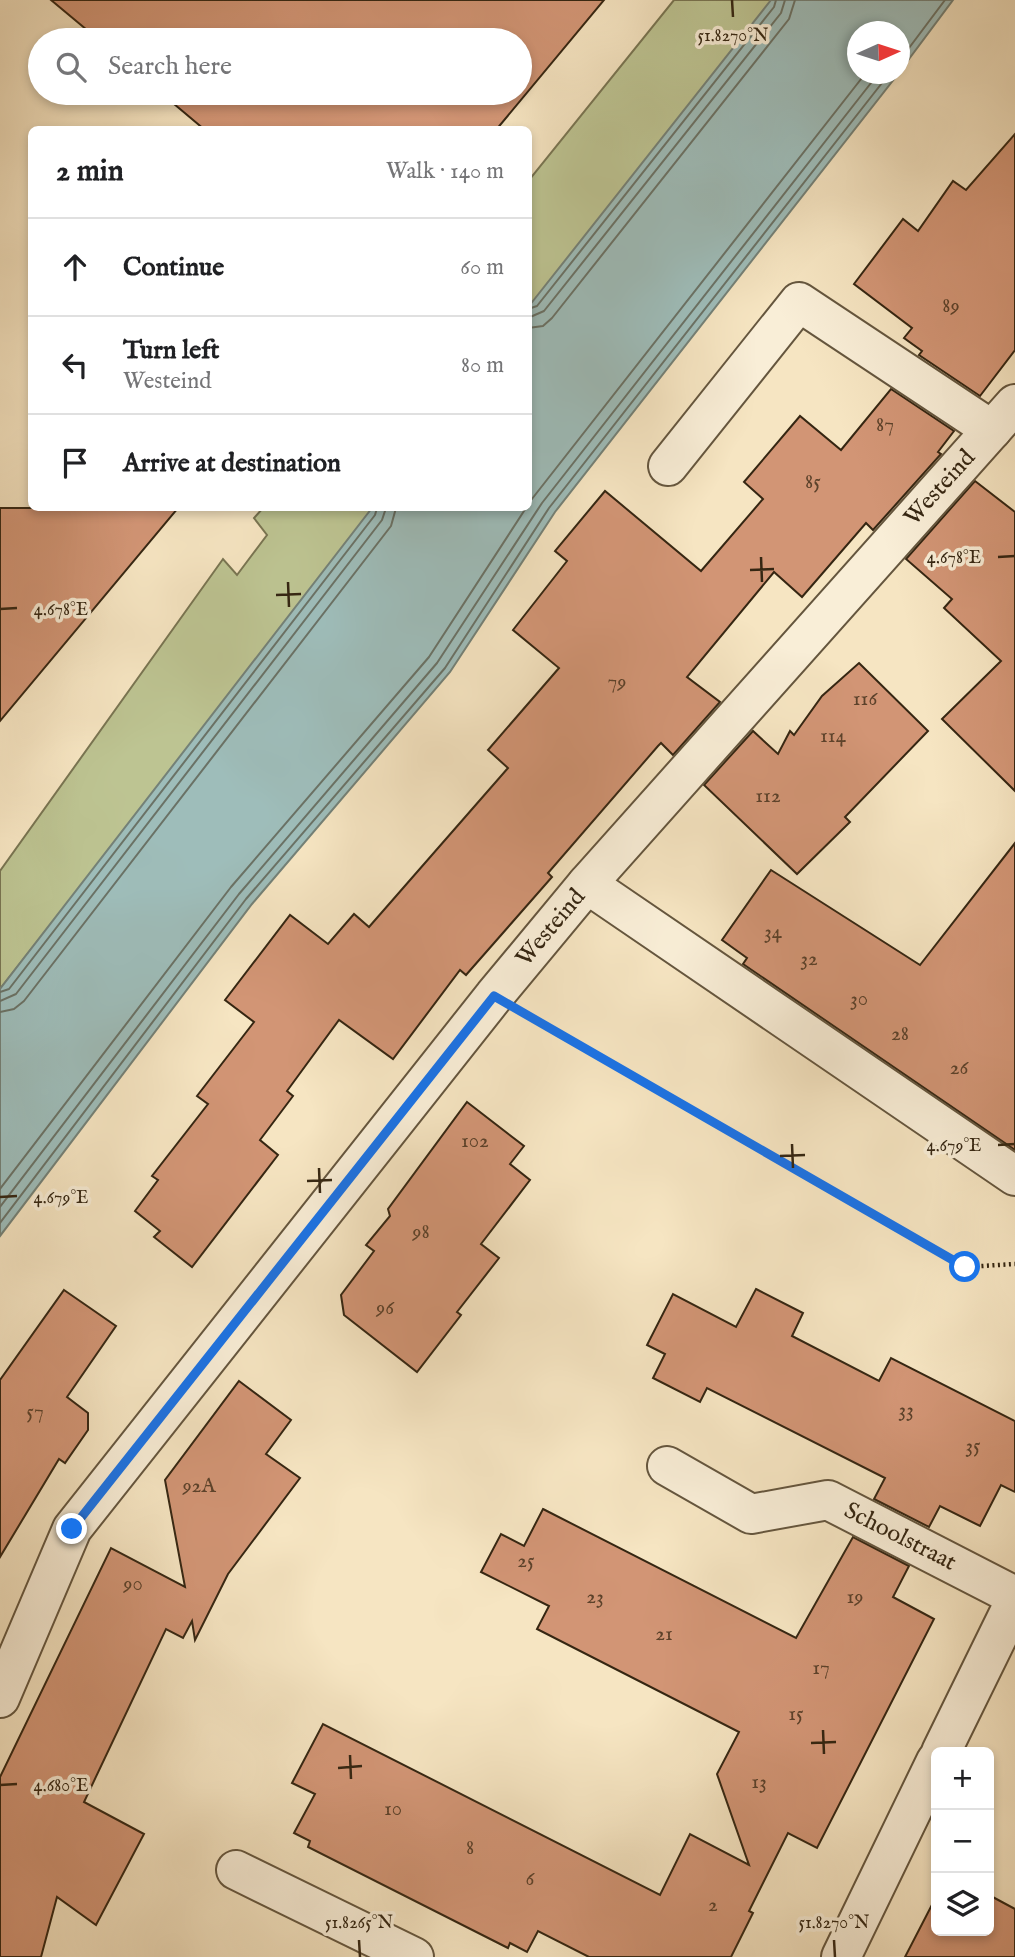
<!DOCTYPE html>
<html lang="en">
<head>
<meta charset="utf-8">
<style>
  body { margin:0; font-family:"IM FELL English",serif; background:#f2f2f2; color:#202124 }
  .controls { position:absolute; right:21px; bottom:21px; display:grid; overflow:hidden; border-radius:10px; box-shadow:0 4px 10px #0003 }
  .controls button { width:63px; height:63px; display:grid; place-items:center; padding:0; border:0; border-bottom:2px solid #e0e0e0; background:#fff; color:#202124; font:35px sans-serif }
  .compass { position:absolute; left:847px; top:21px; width:63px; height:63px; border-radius:50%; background:#fff; box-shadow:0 4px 10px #0003; rotate:87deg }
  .stop { position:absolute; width:21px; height:21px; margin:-16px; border:5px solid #1a73e8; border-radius:50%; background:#fff }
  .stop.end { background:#1a73e8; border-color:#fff; box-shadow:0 2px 7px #0008 }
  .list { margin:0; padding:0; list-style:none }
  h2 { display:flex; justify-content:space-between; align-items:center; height:91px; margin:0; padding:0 28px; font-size:30px }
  h2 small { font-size:23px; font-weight:400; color:#757577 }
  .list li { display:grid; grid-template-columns:46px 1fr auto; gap:21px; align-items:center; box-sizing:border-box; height:98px; padding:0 28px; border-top:2px solid #e0e0e0 }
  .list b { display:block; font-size:26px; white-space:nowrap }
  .list p { margin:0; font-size:23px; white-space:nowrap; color:#757577 }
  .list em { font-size:23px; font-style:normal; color:#757577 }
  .icon { flex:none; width:38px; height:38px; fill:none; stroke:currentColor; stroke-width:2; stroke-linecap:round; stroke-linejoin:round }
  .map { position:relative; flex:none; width:1015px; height:1957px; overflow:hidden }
  .search { position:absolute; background:#fff; box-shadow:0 4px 10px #0003; left:28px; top:28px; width:504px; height:77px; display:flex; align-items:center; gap:18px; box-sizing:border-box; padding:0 24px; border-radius:38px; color:#757577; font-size:26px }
  .panel { position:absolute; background:#fff; box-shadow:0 4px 10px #0003; left:28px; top:126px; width:504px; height:385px; border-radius:10px }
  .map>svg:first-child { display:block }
  .green { fill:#bdc492; stroke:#797552; stroke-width:2 }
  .water { fill:#9ebdba; stroke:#748177; stroke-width:2 }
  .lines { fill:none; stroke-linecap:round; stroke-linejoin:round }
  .shore { stroke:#6a7266; stroke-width:2 }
  .building { fill:#d29575; stroke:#352612; stroke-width:2 }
  .minor-casing { stroke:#65563e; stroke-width:42 }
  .path { stroke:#352612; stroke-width:4.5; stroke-dasharray:2 3.5; stroke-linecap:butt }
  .minor { stroke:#f9eed7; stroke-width:38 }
  .route { stroke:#1a73e8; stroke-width:9 }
  .ticks { fill:none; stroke:#352612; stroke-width:2.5 }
  .labels { text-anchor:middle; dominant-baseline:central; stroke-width:7; stroke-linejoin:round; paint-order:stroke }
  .number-label { font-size:21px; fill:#5c422b }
  .street-label { font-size:24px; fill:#352612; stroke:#f9eed7 }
  .ticks-label { font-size:18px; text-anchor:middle; fill:#352612; stroke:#f9eed7; stroke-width:7; stroke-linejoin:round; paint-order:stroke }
</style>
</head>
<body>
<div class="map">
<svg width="1015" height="1957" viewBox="0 0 1015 1957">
  <rect width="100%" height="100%" fill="#f6e5c2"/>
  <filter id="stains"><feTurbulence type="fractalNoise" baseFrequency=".00286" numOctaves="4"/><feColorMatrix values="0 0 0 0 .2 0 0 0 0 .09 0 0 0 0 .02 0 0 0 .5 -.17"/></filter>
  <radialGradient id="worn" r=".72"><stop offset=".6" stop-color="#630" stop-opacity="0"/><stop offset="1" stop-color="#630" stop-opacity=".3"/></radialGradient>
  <!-- green -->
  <g class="green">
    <path d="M674 0H775L529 314V180Z"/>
    <path d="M263 508H377L0 989V871L223 559 237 575 267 535 254 518Z"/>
  </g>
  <!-- water -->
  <path class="water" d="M771 0H953L900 71V32H858V74H898L555 512 450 672 252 904 0 1236V989L372 508H528L529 306Z"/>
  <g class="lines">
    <!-- shore -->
    <g class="shore">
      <path d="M900 60 945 0"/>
      <path d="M528 309 537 306 774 7 776 0"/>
      <path d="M528 318 544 311 781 13 785 0"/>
      <path d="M528 328 543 326 552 318 789 19 795 0"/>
      <path d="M528 504 865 74"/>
      <path d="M0 992 9 989 375 515 377 508"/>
      <path d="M0 1001 16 994 382 520 386 508"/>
      <path d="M0 1012 14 1009 24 1001 391 526 396 508"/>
      <path d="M0 1189 231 887 429 657 526 508"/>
      <path d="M0 1207 239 894 437 663 542 503 878 74"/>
      <path d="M0 1223 246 899 445 668 549 508 889 74"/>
    </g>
  </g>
  <!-- building -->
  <g class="building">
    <path d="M51 0H604L496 130H205L161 93H520V40H99Z"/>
    <path d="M1015 134V350L980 396 919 355 922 351 904 338 912 328 854 284 903 219 918 231 953 181 966 190Z"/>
    <path d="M891 389 954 431 938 452 941 454 873 530 866 523 802 597 774 572 687 677 720 702 673 755 661 743 658 746 548 873 552 877 466 975 460 970 393 1059 339 1020 287 1091 293 1096 260 1140 278 1155 192 1267 154 1237 160 1231 135 1211 158 1180 152 1176 208 1104 197 1096 254 1022 225 1000 290 915 328 944 354 914 369 927 508 768 488 750 559 668 513 630 567 561 555 551 605 491 701 571 763 499 744 482 800 416 841 450Z"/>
    <path d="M975 481 1015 512V791L942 719 1001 661 944 608 952 599 906 559Z"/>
    <path d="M0 508H178L0 721Z"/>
    <path d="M859 663 928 731 845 817 850 822 797 874 704 785 753 731 778 754 790 731 794 735 822 696Z"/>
    <path d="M1015 843V1150L743 964 747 958 722 940 771 870 920 965Z"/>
    <path d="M467 1102 524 1146 510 1164 530 1180 481 1244 499 1258 457 1312 461 1315 417 1372 344 1315 341 1295 374 1251 366 1245 390 1216 388 1209Z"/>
    <path d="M756 1289 803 1313 792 1336 879 1381 891 1358 1015 1421V1492L1001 1485 980 1526 940 1506 929 1527 874 1499 885 1478 707 1388 700 1402 653 1378 665 1354 647 1345 673 1294 736 1327Z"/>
    <path d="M64 1290 116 1326 67 1397 88 1413V1430L65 1463 59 1459 0 1557V1380Z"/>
    <path d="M239 1381 291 1420 266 1454 300 1478 228 1574 195 1640 192 1621 183 1638 166 1629 84 1802 144 1834 96 1925 57 1897 41 1957H0V1777L111 1548 185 1587 165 1480Z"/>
    <path d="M543 1509 796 1638 853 1537 909 1566 893 1597 934 1619 817 1848 788 1833 749 1911 753 1913 731 1957H589L538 1931 527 1952 510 1943 508 1948 308 1847 310 1841 294 1833 315 1794 292 1783 323 1724 660 1895 690 1834 749 1865 717 1774 739 1732 537 1629 549 1606 481 1572 501 1534 524 1546Z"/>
    <path d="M989 1895 1015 1909V1957H905L936 1897V1931H989Z"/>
  </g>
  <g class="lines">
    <!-- minor casing -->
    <g class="minor-casing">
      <g id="minor">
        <path d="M668 466 799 302 992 430"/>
        <path d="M587 884 1015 1176"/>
        <path d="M667 1466 751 1514 828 1500 1015 1596"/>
        <path d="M0 1698 72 1529 494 996 587 884 1015 404"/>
        <path d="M941 1752 1015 1601"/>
        <path d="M236 1870 414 1957"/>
        <path d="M841 1957 936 1761"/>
      </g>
    </g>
    <!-- path -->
    <path class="path" d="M536 1020 965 1267 1015 1264"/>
    <!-- minor -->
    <use href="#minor" class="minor"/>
  </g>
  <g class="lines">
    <!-- route -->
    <path class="route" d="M72 1529 494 996 965 1267"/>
  </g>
  <!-- ticks -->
  <path class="ticks" d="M732 0 733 17M761 557 762 582M998 557 1015 556M750 570 774 569M288 582 289 607M276 595 301 594M0 609 17 608M792 1144 793 1168M998 1145 1015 1144M780 1156 805 1155M319 1168 320 1193M307 1181 332 1180M0 1197 17 1196M823 1730 824 1754M811 1743 836 1742M350 1755 351 1779M338 1768 362 1766M0 1785 17 1784M359 1940 360 1957M834 1940 835 1957"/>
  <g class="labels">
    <!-- number labels -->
    <g class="number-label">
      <text x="951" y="306">89</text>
      <text x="885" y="425">87</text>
      <text x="813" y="482">85</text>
      <text x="617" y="682">79</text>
      <text x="865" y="699">116</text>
      <text x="833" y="736">114</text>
      <text x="768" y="796">112</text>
      <text x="773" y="932">34</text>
      <text x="809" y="959">32</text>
      <text x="859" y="999">30</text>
      <text x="900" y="1034">28</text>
      <text x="959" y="1068">26</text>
      <text x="475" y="1141">102</text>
      <text x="421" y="1232">98</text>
      <text x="385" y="1308">96</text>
      <text x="906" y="1410">33</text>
      <text x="35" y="1412">57</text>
      <text x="973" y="1446">35</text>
      <text x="199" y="1486">92A</text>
      <text x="526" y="1561">25</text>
      <text x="133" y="1584">90</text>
      <text x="595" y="1597">23</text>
      <text x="855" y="1597">19</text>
      <text x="664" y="1634">21</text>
      <text x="821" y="1668">17</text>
      <text x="796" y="1714">15</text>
      <text x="759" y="1782">13</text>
      <text x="393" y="1809">10</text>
      <text x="470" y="1848">8</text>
      <text x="530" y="1879">6</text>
      <text x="713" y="1905">2</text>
    </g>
    <!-- street labels -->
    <g class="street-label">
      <text transform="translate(940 488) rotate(-48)">Westeind</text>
      <text transform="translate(551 928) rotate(-50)">Westeind</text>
      <text transform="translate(900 1537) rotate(27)">Schoolstraat</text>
    </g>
  </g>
  <g class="ticks-label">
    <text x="733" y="41">51.8270°N</text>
    <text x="954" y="563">4.678°E</text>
    <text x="61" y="615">4.678°E</text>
    <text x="954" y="1151">4.679°E</text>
    <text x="61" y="1203">4.679°E</text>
    <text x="61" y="1791">4.680°E</text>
    <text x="359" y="1928">51.8265°N</text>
    <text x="834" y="1928">51.8270°N</text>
  </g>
  <rect width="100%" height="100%" filter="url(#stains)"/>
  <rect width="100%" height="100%" fill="url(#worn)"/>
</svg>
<div class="controls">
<button>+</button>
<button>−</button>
<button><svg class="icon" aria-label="layers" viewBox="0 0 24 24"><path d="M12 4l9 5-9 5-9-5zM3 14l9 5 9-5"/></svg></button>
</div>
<svg class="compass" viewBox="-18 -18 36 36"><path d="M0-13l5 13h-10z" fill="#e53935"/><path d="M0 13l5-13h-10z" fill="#757577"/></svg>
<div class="stop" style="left:965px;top:1267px"></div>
<div class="stop end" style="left:72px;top:1529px"></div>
<div class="search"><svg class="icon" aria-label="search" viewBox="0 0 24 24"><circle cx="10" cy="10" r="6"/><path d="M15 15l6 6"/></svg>Search here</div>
<section class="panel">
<h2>2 min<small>Walk · 140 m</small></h2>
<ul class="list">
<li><svg class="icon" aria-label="ahead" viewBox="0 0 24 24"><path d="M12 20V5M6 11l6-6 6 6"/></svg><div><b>Continue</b></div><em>60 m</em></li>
<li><svg class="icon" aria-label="left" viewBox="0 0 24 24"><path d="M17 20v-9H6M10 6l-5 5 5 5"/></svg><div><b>Turn left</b><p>Westeind</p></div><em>80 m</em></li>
<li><svg class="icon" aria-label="arrive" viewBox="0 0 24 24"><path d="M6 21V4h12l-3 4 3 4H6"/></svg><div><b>Arrive at destination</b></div></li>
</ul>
</section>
</div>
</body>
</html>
